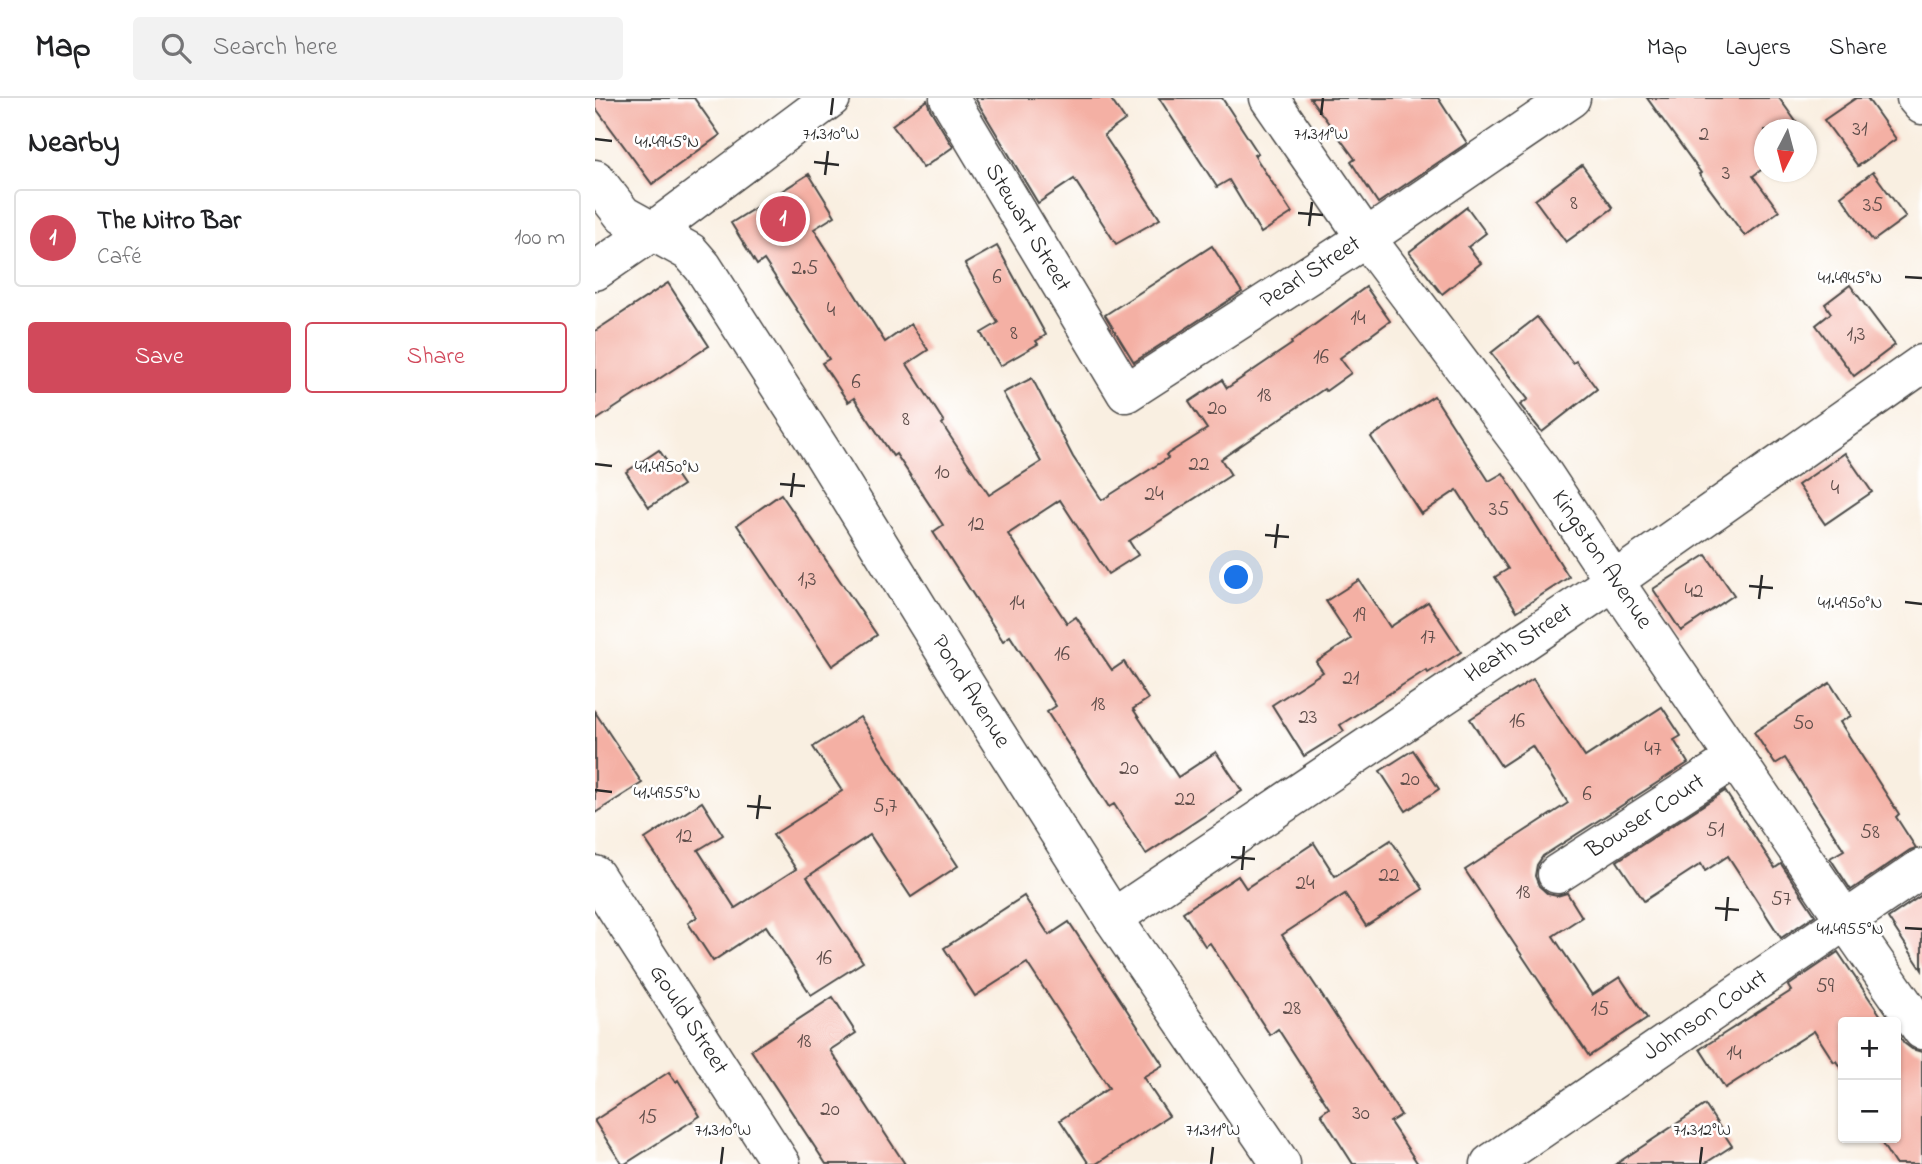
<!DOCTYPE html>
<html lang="en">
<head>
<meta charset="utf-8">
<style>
  body { margin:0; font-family:"Indie Flower",sans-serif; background:#f2f2f2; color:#202124 }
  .controls { position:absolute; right:21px; bottom:21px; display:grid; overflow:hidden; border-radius:7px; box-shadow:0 2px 5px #0004 }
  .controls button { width:63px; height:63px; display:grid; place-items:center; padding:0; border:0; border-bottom:2px solid #e0e0e0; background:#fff; color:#202124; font:35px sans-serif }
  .compass { position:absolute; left:1159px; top:21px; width:63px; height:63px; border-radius:50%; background:#fff; box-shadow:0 2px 5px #0004; rotate:186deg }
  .you { position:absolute; left:642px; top:480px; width:24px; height:24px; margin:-18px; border:5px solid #fff; border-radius:50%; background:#1a73e8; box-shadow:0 0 0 10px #1a73e833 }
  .badge { display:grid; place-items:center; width:46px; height:46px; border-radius:50%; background:#d1495b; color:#fff; font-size:23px; font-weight:700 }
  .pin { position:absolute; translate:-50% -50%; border:4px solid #fff; box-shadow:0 2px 7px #0006 }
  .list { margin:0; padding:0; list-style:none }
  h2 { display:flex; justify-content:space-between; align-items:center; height:91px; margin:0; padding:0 28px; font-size:30px }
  h2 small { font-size:23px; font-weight:400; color:#757577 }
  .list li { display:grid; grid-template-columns:46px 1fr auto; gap:21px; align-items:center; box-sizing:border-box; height:98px; margin:0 14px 14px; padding:0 14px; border:2px solid #e0e0e0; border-radius:7px }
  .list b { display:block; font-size:26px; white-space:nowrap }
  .list p { margin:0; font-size:23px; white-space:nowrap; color:#757577 }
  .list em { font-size:23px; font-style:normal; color:#757577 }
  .actions { display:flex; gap:14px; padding:21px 28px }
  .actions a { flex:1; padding:16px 0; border:2px solid #d1495b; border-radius:7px; text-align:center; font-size:24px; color:#d1495b }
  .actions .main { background:#d1495b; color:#fff }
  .icon { flex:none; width:38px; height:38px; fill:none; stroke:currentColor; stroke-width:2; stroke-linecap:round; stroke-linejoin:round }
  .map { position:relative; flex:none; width:1327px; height:1066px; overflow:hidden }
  header { display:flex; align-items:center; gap:42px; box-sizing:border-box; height:98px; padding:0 35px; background:#fff; border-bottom:2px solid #e0e0e0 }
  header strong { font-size:33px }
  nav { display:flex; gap:38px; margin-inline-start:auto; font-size:24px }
  .search { width:490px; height:63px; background:#f2f2f2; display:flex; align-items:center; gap:18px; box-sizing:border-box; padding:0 24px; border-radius:7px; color:#757577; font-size:26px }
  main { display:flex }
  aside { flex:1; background:#fff }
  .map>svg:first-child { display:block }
  .building { fill:#f4b0a4 }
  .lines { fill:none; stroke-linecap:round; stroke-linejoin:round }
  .minor-casing { stroke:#4a4846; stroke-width:41 }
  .minor { stroke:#fff; stroke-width:38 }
  .ticks { fill:none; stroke:#2b2b2b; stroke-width:2.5 }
  .labels { text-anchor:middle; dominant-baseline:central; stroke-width:5; stroke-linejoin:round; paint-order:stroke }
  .number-label { font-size:21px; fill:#5d4c49 }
  .street-label { font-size:24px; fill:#2b2b2b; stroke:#fff }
  .ticks-label { font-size:18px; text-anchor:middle; fill:#2b2b2b; stroke:#fff; stroke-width:5; stroke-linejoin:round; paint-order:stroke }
</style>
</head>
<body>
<header>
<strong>Map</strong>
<div class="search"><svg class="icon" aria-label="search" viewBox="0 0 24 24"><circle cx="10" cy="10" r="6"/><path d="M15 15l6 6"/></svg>Search here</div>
<nav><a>Map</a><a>Layers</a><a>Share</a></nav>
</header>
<main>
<aside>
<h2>Nearby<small></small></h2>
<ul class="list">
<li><span class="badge">1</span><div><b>The Nitro Bar</b><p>Café</p></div><em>100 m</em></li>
</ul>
<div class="actions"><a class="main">Save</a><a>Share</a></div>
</aside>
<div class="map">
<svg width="1327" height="1066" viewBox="0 0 1327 1066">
  <rect width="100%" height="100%" fill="#fff"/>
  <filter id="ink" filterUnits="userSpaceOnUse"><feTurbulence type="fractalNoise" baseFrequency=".0143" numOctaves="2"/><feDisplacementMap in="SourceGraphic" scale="14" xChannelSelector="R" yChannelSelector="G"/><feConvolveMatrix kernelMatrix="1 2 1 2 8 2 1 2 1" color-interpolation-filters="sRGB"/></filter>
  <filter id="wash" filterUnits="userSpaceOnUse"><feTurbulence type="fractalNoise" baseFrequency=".00686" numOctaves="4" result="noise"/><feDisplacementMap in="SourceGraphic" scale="28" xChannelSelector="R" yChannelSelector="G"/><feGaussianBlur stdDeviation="1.57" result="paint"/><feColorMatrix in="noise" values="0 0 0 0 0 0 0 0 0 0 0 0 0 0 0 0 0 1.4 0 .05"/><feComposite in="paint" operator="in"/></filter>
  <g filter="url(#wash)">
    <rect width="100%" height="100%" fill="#f9efe1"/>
    <g id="blocks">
      <!-- building -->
      <g class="building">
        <path d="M0 0H99L125 37 57 86 0 9Z"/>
        <path d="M380 0H515L530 22 509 37 565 121 521 146 479 81 443 105Z"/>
        <path d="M564 0H627L663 55 659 57 697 115 666 135 634 82 622 89Z"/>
        <path d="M715 0H843L872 45 783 105 756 64 760 61Z"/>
        <path d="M1052 0H1184L1207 32H1170V69L1158 78 1184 113 1150 138 1104 76 1106 75Z"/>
        <path d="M1261 0H1272L1301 41 1263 68 1229 22Z"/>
        <path d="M332 2 335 11 358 49 328 70 297 27Z"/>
        <path d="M987 67 1018 110 971 144 940 102Z"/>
        <path d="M1278 74 1311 119 1278 143 1246 98Z"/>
        <path d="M214 76 240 118 219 131 290 244 316 226 333 252 312 266 349 324 347 326 394 397 446 364 408 295 437 280 478 359 507 402 573 360 571 357 612 331 594 304 627 282 632 290 697 246 696 244 771 189 795 223 745 260 756 275 731 293 729 291 626 361 636 377 534 443 543 457 513 476 465 402 413 436 472 525 481 519 517 572 529 564 553 601 538 611 583 679 621 654 647 693 551 756 519 706 514 709 452 614 461 608 415 538 408 543 338 434 348 427 301 356 298 358 259 300 253 304 227 265 234 261 169 162 162 167 136 125Z"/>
        <path d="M872 109 891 135 873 149 886 165 847 196 814 154Z"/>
        <path d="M402 148 451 237 441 243 443 246 405 268 386 235 403 225 370 166Z"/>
        <path d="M617 148 647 194 539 264 510 217Z"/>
        <path d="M73 185 114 248 0 323V233Z"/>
        <path d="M1255 187 1300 247 1259 278 1221 227 1236 215 1230 206Z"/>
        <path d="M942 219 978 265 981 263 1002 291 947 334 925 307 933 301 896 255Z"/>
        <path d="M839 298 894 383 908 375 974 479 922 513 900 479 913 471 862 392 826 416 776 339Z"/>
        <path d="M64 352 88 387 54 409 31 374Z"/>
        <path d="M1250 355 1277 394 1230 426 1203 387Z"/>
        <path d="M186 396 282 537 237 568 142 427Z"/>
        <path d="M1111 457 1139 497 1086 533 1058 491Z"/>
        <path d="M764 482 795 529 833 504 866 554 833 575 831 572 745 627 749 633 709 658 677 607 728 574 721 564 756 541 731 503Z"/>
        <path d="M938 581 990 659 1067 609 1086 638 1079 642 1093 665 948 758 942 767 940 778 944 788 953 796 962 798 972 795 987 819 958 838 997 897 1025 879 1052 920 994 958 870 772 973 705 937 648 906 668 875 621Z"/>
        <path d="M1235 585 1256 618 1245 624 1304 716 1301 719 1321 750 1315 752 1256 792 1235 760 1249 752 1190 660 1180 666 1159 634Z"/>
        <path d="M0 614 47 685 0 715Z"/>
        <path d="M265 619 363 768 316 799 275 737 212 779 268 864 216 897 171 828 118 863 93 825 102 819 50 741 107 704 128 737 103 752 140 810 201 771 178 737 247 693 218 649Z"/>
        <path d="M818 652 844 691 811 713 785 673Z"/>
        <path d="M1130 693 1180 770 1186 766 1220 817 1186 840 1133 758 1110 773 1106 766 1049 803 1022 763Z"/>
        <path d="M796 742 828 791 771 828 750 796 687 837 806 1017 795 1024 823 1066H758L726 1016 734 1010 683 931 675 937 615 845 610 848 588 814 643 778 651 790 719 745 740 778Z"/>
        <path d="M1327 797V872L1293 820Z"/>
        <path d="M429 798 454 837 474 824 568 967 548 979 574 1018 501 1066H494L465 1022 514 990 432 865 380 898 349 850Z"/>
        <path d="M1243 854 1290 924H1248V974L1241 963 1239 964 1219 933 1130 990 1105 951 1196 893 1193 888Z"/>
        <path d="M238 899 261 935 235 952 310 1066H231L156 952Z"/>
        <path d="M1301 933 1309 945 1317 951 1327 954V1066H1300L1287 1046 1293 1043 1291 1040H1301Z"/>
        <path d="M74 974 81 984 83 982 105 1018 30 1066H27L0 1024V1022Z"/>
        <path d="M1110 1007 1137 1048 1109 1066H1021Z"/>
      </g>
    </g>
  </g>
  <g filter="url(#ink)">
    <use href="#blocks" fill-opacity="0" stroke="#4a4846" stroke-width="2"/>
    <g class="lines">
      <!-- minor casing -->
      <g class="minor-casing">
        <g id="minor">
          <path d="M354 0 531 295 771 140 976 0"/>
          <path d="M674 0 771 140 945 371 1019 483 1251 823 1327 932"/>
          <path d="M1321 0 1327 7"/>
          <path d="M0 81 28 117 95 154 108 169 225 351 381 604 518 820 686 1066"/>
          <path d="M0 173 58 133 236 0"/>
          <path d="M962 776 1140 661"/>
          <path d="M0 777 186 1066"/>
          <path d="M518 820 1019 483 1327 266"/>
          <path d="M895 1066 1327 770"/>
        </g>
      </g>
      <!-- minor -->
      <use href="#minor" class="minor"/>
    </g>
  </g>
  <!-- ticks -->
  <path class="ticks" d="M236 17 238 0M726 17 728 0M0 41 17 43M219 64 244 67M230 77 233 53M703 115 728 117M714 128 717 104M1310 179 1327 180M0 366 17 368M185 386 210 388M196 399 199 375M670 437 694 439M680 450 683 426M1154 488 1178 490M1164 501 1167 477M1310 504 1327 506M0 692 17 694M152 708 176 710M162 721 165 697M636 759 660 761M647 772 649 748M1120 810 1144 812M1131 823 1133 799M1310 830 1327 831M126 1066 128 1049M616 1066 618 1049M1105 1066 1107 1049"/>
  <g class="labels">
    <!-- number labels -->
    <g class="number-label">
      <text x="1265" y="32">31</text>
      <text x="1109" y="37">2</text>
      <text x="1131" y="76">3</text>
      <text x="979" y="106">8</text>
      <text x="1278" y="108">35</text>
      <text x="210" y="171">2.5</text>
      <text x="402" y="180">6</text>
      <text x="236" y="213">4</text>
      <text x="763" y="221">14</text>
      <text x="419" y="236">8</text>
      <text x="1261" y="237">1,3</text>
      <text x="726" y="260">16</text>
      <text x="261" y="285">6</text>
      <text x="669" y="298">18</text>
      <text x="622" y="311">20</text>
      <text x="311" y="322">8</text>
      <text x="604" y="367">22</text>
      <text x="347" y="375">10</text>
      <text x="1240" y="391">4</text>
      <text x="559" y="397">24</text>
      <text x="904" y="412">35</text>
      <text x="381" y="427">12</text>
      <text x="212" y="482">1,3</text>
      <text x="1099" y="494">42</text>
      <text x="422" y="506">14</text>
      <text x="764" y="518">19</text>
      <text x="833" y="540">17</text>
      <text x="467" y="557">16</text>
      <text x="756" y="581">21</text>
      <text x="503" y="607">18</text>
      <text x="713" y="620">23</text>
      <text x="922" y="624">16</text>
      <text x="1208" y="626">50</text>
      <text x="1058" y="652">47</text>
      <text x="534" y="671">20</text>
      <text x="815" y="682">20</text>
      <text x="992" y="697">6</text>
      <text x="590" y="702">22</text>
      <text x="290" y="709">5,7</text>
      <text x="1120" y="733">51</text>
      <text x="1275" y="735">58</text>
      <text x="89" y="739">12</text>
      <text x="794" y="778">22</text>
      <text x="710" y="786">24</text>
      <text x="928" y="795">18</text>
      <text x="1186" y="802">57</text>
      <text x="229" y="861">16</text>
      <text x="1230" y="889">59</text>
      <text x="697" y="911">28</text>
      <text x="1005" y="912">15</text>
      <text x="209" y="944">18</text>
      <text x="1139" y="956">14</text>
      <text x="235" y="1012">20</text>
      <text x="766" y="1016">30</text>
      <text x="53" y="1020">15</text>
    </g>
    <!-- street labels -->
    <g class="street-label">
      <text transform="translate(432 130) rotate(59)">Stewart Street</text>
      <text transform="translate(716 175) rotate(-33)">Pearl Street</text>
      <text transform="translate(1006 462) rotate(56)">Kingston Avenue</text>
      <text transform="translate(924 546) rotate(-34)">Heath Street</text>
      <text transform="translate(375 594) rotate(58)">Pond Avenue</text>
      <text transform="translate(1051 719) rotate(-33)">Bowser Court</text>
      <text transform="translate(1111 918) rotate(-34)">Johnson Court</text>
      <text transform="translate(93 922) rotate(57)">Gould Street</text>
    </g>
  </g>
  <g class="ticks-label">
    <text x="236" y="41">71.310°W</text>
    <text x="726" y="41">71.311°W</text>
    <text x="72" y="49">41.4945°N</text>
    <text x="1255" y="185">41.4945°N</text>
    <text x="72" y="374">41.4950°N</text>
    <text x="1255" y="510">41.4950°N</text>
    <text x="72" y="700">41.4955°N</text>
    <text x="1255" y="836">41.4955°N</text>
    <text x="128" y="1037">71.310°W</text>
    <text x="618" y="1037">71.311°W</text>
    <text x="1107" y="1037">71.312°W</text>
  </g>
</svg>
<div class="controls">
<button>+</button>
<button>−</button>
</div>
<svg class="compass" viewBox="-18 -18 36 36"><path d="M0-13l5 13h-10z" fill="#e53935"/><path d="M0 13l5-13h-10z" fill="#757577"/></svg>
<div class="you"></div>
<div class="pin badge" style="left:188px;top:121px">1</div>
</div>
</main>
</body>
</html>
